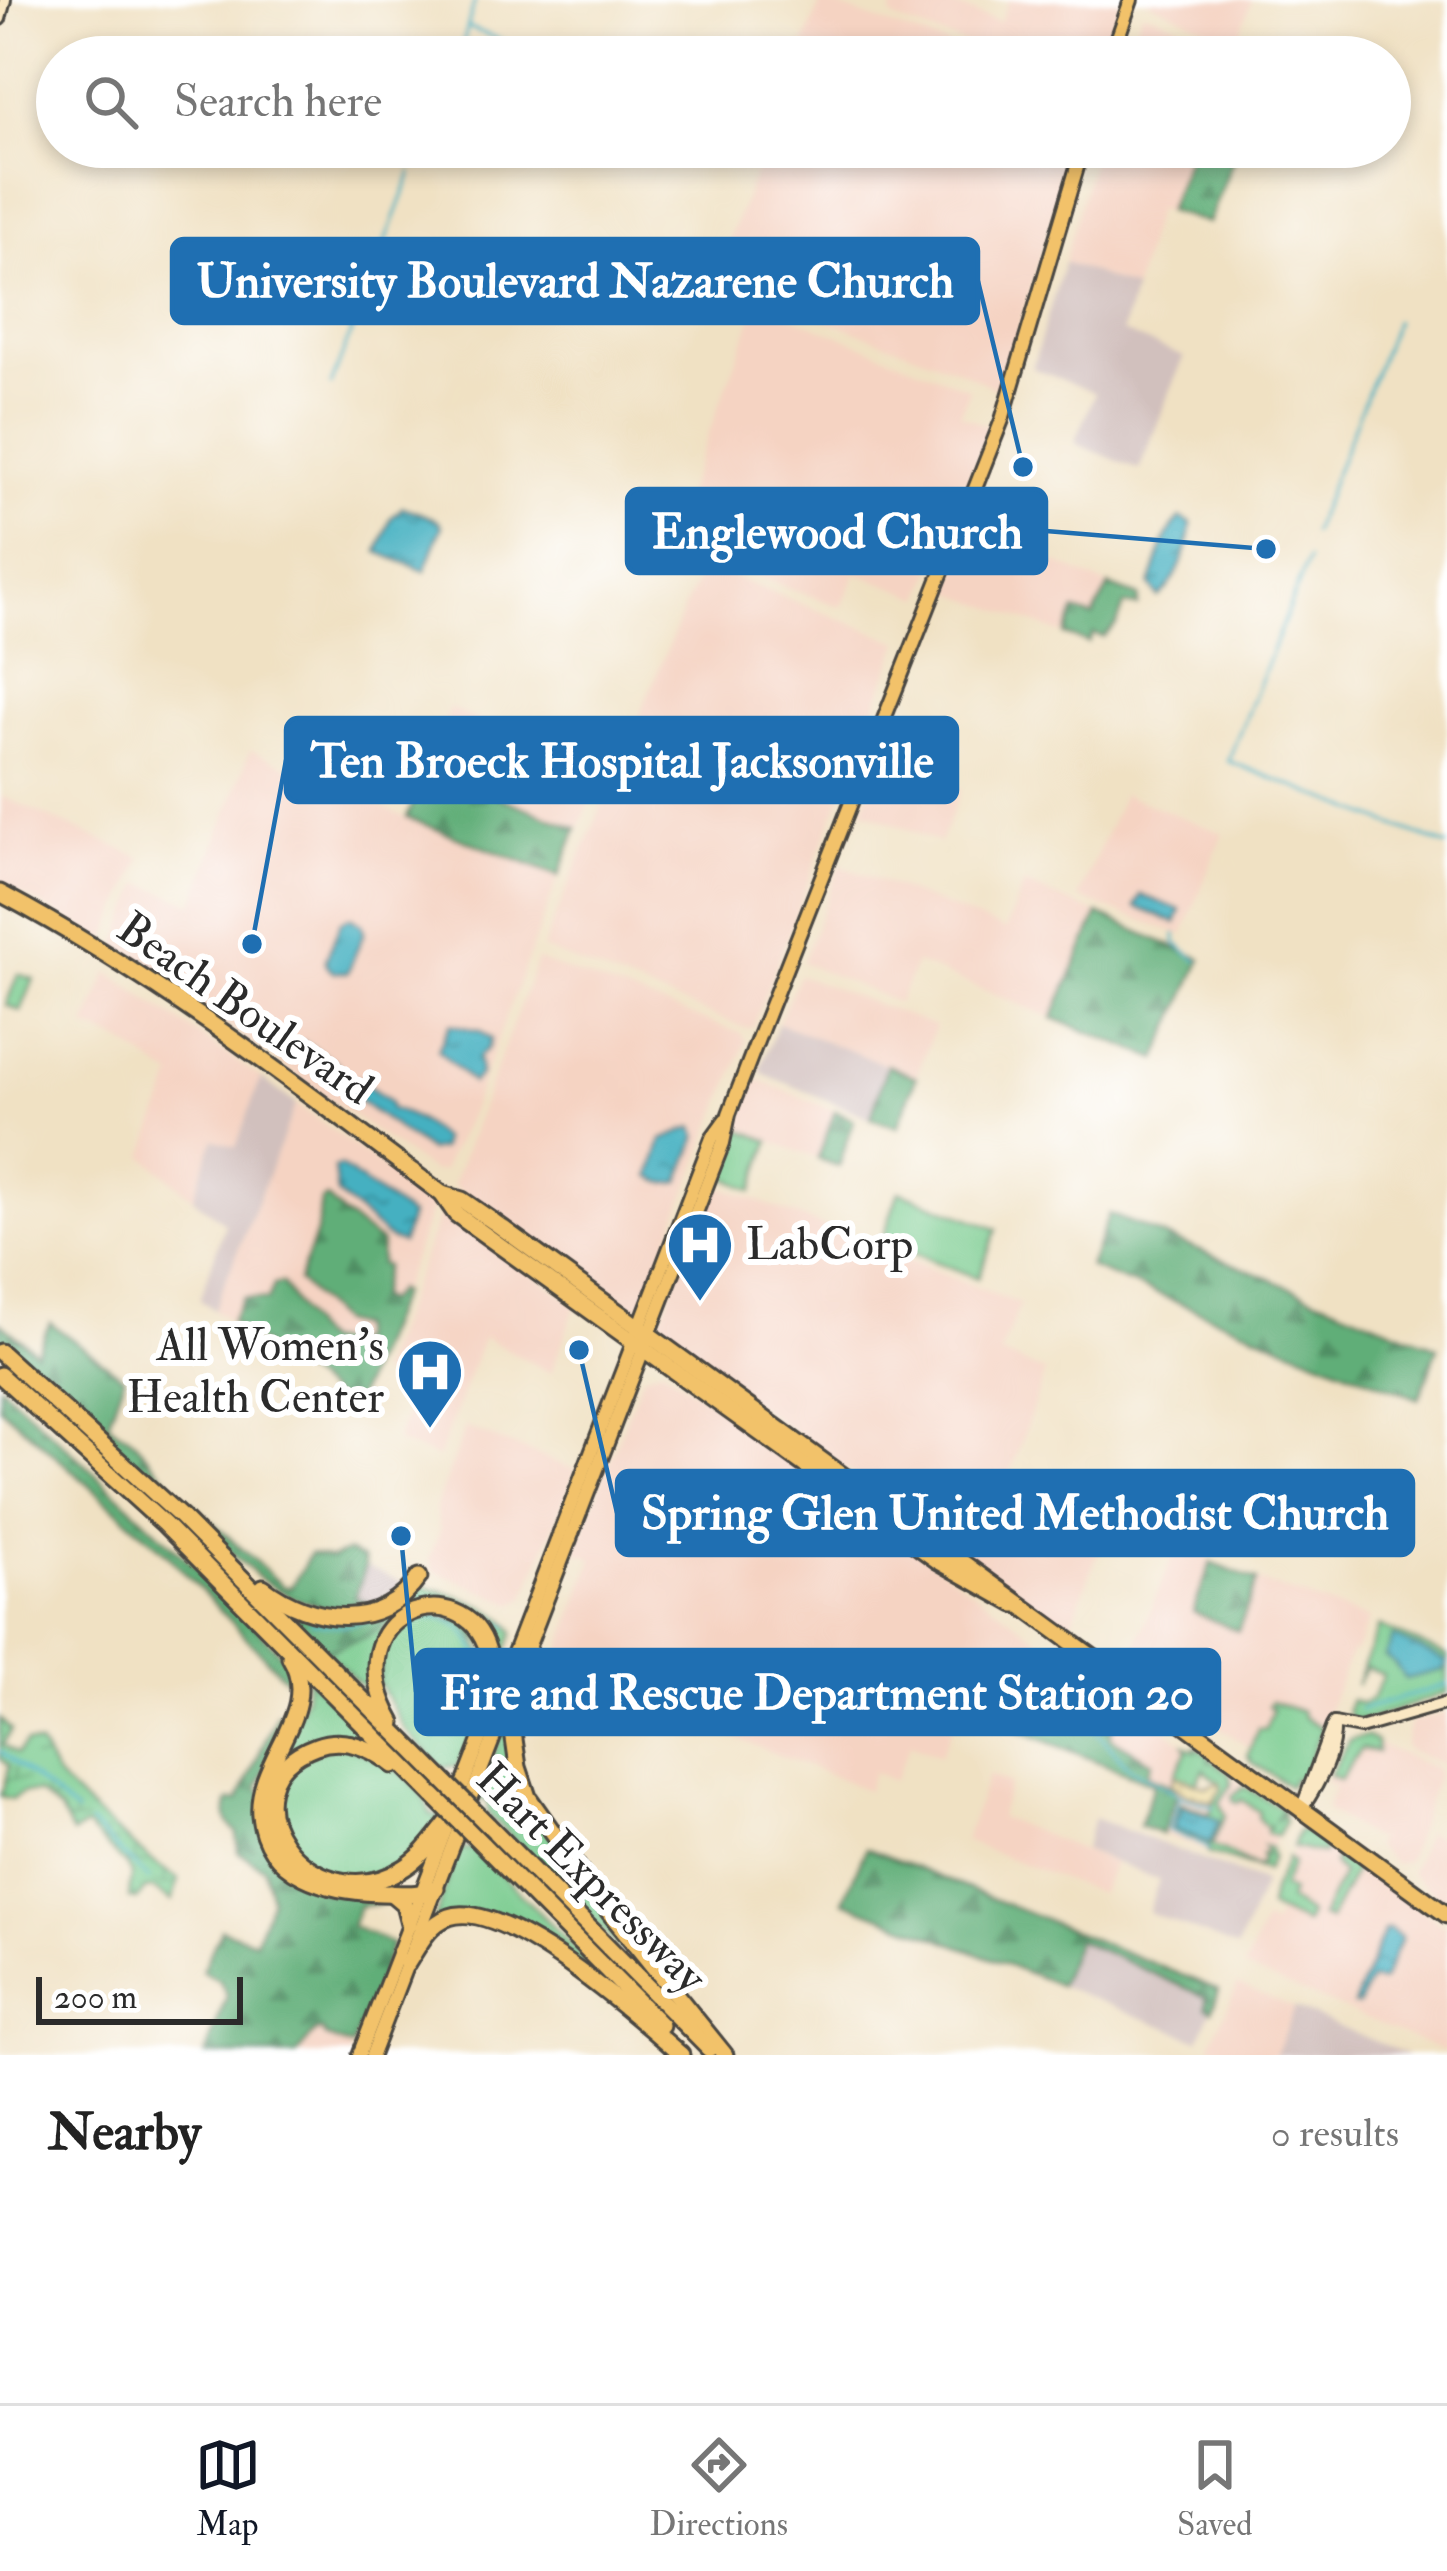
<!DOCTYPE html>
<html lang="en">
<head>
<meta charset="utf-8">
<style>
  body { margin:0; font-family:"IM FELL Double Pica",serif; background:#f2f2f2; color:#222 }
  .scale { position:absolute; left:36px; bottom:30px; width:207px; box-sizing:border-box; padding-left:12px; border:6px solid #2b2b2b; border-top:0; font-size:33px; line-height:42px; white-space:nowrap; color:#2b2b2b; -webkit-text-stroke:9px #fff; paint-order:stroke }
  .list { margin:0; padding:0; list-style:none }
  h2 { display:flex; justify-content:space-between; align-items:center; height:156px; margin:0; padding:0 48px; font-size:51px }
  h2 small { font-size:39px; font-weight:400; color:#767676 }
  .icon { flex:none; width:66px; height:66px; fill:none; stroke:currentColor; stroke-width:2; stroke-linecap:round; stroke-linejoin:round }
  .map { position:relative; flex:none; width:1447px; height:2055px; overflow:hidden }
  .search { position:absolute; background:#fff; box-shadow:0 6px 18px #0003; left:36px; right:36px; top:36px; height:132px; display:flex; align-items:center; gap:30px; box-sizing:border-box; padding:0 42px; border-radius:66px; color:#767676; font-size:45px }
  .sheet { height:348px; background:#fff }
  nav { display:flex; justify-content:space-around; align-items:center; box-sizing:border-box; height:168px; border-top:3px solid #e0e0e0; background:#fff; font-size:33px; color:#767676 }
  nav a { display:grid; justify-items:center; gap:6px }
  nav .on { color:#111827 }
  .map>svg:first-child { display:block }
  .built { fill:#f5d3c2 }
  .industrial { fill:#d1c0bd }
  .green { fill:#77ca8c; stroke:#517a5c; stroke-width:3 }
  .forest { fill:url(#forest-firs); stroke:#466c52; stroke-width:3 }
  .wetland { fill:url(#wetland-marsh); stroke:#517a5c; stroke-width:3 }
  .sand { fill:url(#sand-dots); stroke:#8c8264; stroke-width:3 }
  .water { fill:url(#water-ripples); stroke:#386e76; stroke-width:3 }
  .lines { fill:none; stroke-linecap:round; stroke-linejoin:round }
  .stream { stroke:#44b0c1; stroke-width:3 }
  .secondary-casing { stroke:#494642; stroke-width:16 }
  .primary-casing { stroke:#494642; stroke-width:18 }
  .highway-casing { stroke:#494642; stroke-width:21 }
  .secondary { stroke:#fae7c3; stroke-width:10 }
  .primary { stroke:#f2c26a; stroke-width:12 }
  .highway { stroke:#f2c26a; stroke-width:15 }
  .highway-bridge-casing { stroke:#494642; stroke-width:21; stroke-linecap:butt }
  .highway-bridge { stroke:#f2c26a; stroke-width:15 }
  .labels { text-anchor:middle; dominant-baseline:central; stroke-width:12; stroke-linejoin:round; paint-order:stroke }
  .street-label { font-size:45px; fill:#2b2b2b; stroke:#fff }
  .poi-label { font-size:45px; fill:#2b2b2b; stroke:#fff; text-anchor:start }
  .leader { fill:none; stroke:#1f6fb2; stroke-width:4.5 }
  .callout-dot { fill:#1f6fb2; stroke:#fff; stroke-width:4.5 }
  .callout { fill:#1f6fb2; stroke:#1f6fb2; stroke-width:4.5 }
  .callout-label { font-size:48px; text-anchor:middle; font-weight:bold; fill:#fff }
</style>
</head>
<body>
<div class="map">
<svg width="1447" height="2055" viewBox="0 0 1447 2055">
  <defs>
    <pattern id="forest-firs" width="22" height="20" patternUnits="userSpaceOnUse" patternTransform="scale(3)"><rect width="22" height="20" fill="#61ae78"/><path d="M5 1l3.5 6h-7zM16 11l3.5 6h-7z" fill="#508e63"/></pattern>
    <pattern id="wetland-marsh" width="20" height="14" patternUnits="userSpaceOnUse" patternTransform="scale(3)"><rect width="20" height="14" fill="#77ca8c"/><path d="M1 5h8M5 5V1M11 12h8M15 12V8" fill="none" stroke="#62a473"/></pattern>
    <pattern id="sand-dots" width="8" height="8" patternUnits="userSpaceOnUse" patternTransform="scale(3)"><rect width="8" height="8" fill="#eeda9e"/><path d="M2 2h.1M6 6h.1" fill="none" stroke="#cb8" stroke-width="1.8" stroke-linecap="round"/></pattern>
    <pattern id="water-ripples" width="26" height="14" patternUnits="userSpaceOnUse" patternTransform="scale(3)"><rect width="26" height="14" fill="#44b0c1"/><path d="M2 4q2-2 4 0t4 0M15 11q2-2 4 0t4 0" fill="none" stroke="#398f9d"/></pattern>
  </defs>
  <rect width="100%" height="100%" fill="#fff"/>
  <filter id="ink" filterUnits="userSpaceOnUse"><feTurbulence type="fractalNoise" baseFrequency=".00833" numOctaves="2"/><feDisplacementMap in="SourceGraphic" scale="24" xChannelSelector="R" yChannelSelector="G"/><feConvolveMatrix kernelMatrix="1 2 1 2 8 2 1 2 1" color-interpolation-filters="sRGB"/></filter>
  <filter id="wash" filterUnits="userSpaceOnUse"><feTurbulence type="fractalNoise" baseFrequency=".004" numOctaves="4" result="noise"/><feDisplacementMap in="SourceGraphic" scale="48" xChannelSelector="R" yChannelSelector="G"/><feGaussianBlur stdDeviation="2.7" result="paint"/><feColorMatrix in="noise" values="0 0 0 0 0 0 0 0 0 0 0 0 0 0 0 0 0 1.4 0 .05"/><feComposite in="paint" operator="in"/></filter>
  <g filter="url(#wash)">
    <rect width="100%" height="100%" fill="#f0e1c3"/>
    <!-- built -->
    <g class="built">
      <path d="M895 0H937L1000 22 1009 0H1121L1101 57H1003L896 20 891 16Z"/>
      <path d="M1145 0H1252L1238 39 1234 40Z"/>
      <path d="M821 1 982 57H799Z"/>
      <path d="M1142 12 1155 15 1254 57H1125Z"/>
      <path d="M765 147H1072L1002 386 992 387 959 370 714 278Z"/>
      <path d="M1096 147H1191L1167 211 1156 209 1134 289 1064 262Z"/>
      <path d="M758 303 970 389 960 414 989 427 922 598 856 573 842 607 733 568 746 530 681 506Z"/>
      <path d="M974 526 1109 586 1093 618 1075 611 1065 635 949 591Z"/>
      <path d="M707 567 900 642 753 1026 747 1029 542 949 685 606 702 569Z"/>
      <path d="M449 708 602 772 579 829 427 769Z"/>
      <path d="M250 750 407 818 559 876 469 1115 442 1171 432 1172 116 947 141 883 194 904Z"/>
      <path d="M882 758 961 789 940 843 862 810Z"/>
      <path d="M1123 794 1223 833 1183 935 1078 898Z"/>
      <path d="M1 796 142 858 106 941 0 882Z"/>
      <path d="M840 865 1005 930 1024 884 1098 914 1053 1018 916 963 898 1003 802 962Z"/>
      <path d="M537 960 740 1033 746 1041 644 1301 634 1310 621 1308 452 1185Z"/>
      <path d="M108 972 261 1078 236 1148 214 1139 193 1198 144 1156 173 1077 122 1042 86 1027Z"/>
      <path d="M799 975 935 1026 916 1077 778 1023Z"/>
      <path d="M760 1080 835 1111 818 1159 737 1128 754 1083Z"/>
      <path d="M296 1104 433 1205 400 1293 395 1290 388 1301 377 1298 385 1267 380 1264 381 1243 345 1216 328 1198 321 1201 317 1230 298 1281 358 1327 357 1342H325L312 1330 282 1283 268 1301 244 1298 230 1321 214 1310Z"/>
      <path d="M716 1184 1020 1304 1000 1354 1045 1372 1008 1481 1110 1521 1071 1625 1064 1627 656 1332 709 1189Z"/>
      <path d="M442 1208 576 1305 551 1373 483 1337 438 1458 396 1442 414 1387 378 1373Z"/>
      <path d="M662 1368 1190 1747 1172 1785 1147 1775 1109 1736 1107 1719 1102 1729 1090 1720 1091 1715 1060 1703 1057 1708 974 1677 940 1756 910 1744 894 1781 873 1772 867 1790 555 1666 593 1558 575 1551 643 1375Z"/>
      <path d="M465 1427 576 1470 525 1598 514 1604 433 1570 429 1558 440 1531 435 1509Z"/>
      <path d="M1177 1546 1212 1559 1194 1612 1237 1631 1257 1581 1369 1619 1356 1651 1351 1652 1300 1781 1127 1666Z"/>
      <path d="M1447 1713V1766L1408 1751 1405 1746 1410 1722Z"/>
      <path d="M1376 1743 1434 1768 1438 1773 1407 1861 1401 1863 1394 1864 1378 1850 1374 1845 1381 1830 1376 1839 1371 1838 1326 1810 1334 1787 1325 1782 1329 1775 1339 1780 1356 1752 1367 1747 1376 1751Z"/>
      <path d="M1229 1774 1283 1814 1262 1873 1162 1834 1178 1790 1210 1803Z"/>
      <path d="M988 1775 1010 1784 999 1817 1114 1863 1100 1894 964 1841Z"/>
      <path d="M1310 1829 1447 1928V2053L1244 1968 1264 1922 1272 1925 1278 1914 1267 1908 1300 1833 1305 1835Z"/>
      <path d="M1426 1832 1447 1840V1904L1410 1873Z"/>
      <path d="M1238 1985 1294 2008 1275 2055H1237L1210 2044Z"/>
      <path d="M324 2031 325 2037 352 2047 350 2055H296L316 2033Z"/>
    </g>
    <!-- industrial -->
    <g class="industrial">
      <path d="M1064 262 1134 289 1122 332 1184 357 1139 470 1075 443 1095 393 1032 368Z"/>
      <path d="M778 1023 887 1065 871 1118 764 1074 760 1069Z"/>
      <path d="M261 1078 296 1104 214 1310 200 1300 225 1223 193 1198 214 1139 236 1147Z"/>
      <path d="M365 1566 406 1584 398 1594 375 1605 355 1598Z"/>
      <path d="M1094 1818 1264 1883 1237 1948 1148 1912 1159 1880 1083 1850Z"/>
      <path d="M866 1848 1219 1990 1199 2040 843 1901Z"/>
      <path d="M1294 2008 1409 2055H1275Z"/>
    </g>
    <!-- green -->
    <g class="green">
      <path d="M18 974 34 979 21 1011 6 1005Z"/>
      <path d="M737 1128 770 1141 753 1191 721 1175Z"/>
      <path d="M899 1191 997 1229 978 1278 882 1241Z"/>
      <path d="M423 1586C449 1594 502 1606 514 1632L495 1680 492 1651 446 1607 384 1628 374 1699 326 1651C345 1642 373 1639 384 1621L381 1613Z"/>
      <path d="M431 1612 466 1623 487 1659 482 1711 458 1766 441 1767 404 1729 378 1682C389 1634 382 1629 431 1612Z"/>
      <path d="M1379 1626 1447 1656V1693L1367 1720H1351L1347 1710 1351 1700 1362 1704 1372 1699 1383 1675 1366 1668 1356 1685Z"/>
      <path d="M307 1677 375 1746 339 1739 272 1771 305 1696Z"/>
      <path d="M1271 1701 1302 1712 1303 1717 1322 1728 1302 1779 1294 1778 1289 1786 1253 1763 1248 1755 1258 1728 1265 1729 1273 1709 1268 1706Z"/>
      <path d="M510 1711 517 1775 677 2007 488 1814 487 1799 476 1801Z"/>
      <path d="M1366 1736 1376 1742 1377 1752 1361 1749 1339 1780 1329 1775 1350 1740Z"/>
      <path d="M341 1745C373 1756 424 1775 430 1814L441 1817 433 1834 411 1860 372 1878 325 1874 283 1841C274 1785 277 1757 341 1745Z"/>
      <path d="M1185 1745 1195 1751V1746L1210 1757 1209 1761 1213 1760 1231 1774V1785L1220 1802 1225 1815 1212 1845 1255 1866 1262 1864 1261 1854 1267 1855 1263 1846 1270 1848 1272 1857 1266 1871 1208 1853 1209 1846 1172 1831 1181 1803 1210 1814 1221 1784 1204 1769 1197 1783 1175 1775 1187 1750Z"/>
      <path d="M1244 1786 1285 1811H1281L1275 1821 1282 1814 1285 1821 1277 1836 1267 1834 1266 1829 1271 1826 1266 1827 1258 1818 1259 1812 1241 1799 1238 1803 1233 1800V1795Z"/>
      <path d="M1310 1829 1328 1842 1323 1854 1292 1847 1298 1831H1306L1321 1841Z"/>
      <path d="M462 1838V1849L475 1848 624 1998 498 1918 434 1921Z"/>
      <path d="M1338 1854 1356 1868 1329 1920 1321 1917 1342 1874 1333 1864Z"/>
      <path d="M1287 1858 1292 1863 1282 1888 1291 1892 1288 1901 1309 1915 1305 1924 1269 1908 1272 1891Z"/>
    </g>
    <!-- forest -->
    <g class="forest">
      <path d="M1191 147H1238L1208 223 1167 211Z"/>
      <path d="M1109 586 1139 597 1138 606 1124 605 1117 624 1103 637 1093 634 1089 643 1065 635 1075 611 1093 617Z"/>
      <path d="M427 769 577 828 559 876 407 818Z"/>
      <path d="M1098 914 1202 959 1157 1059 1053 1018Z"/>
      <path d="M887 1065 916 1077 898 1127 871 1118Z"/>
      <path d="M835 1111 854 1120 839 1166 818 1159Z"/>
      <path d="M327 1198 345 1216 381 1243 380 1264 385 1266 378 1298 387 1301 396 1290 400 1293 352 1410 230 1321 244 1298 268 1300 274 1285 282 1283 312 1330 324 1342H357V1327L339 1322 298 1281 317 1230 321 1201Z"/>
      <path d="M1109 1214 1438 1347 1419 1399 1089 1267Z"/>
      <path d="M0 1322 36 1352 50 1323 124 1377 108 1423 131 1438 178 1491 284 1587H291L310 1554 332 1558 347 1552 363 1559 365 1566 355 1598 375 1605C333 1616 296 1603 260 1579L0 1343Z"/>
      <path d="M0 1385 230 1599 287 1660 296 1690 165 1552 0 1407Z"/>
      <path d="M1211 1563 1257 1581 1238 1631 1193 1612Z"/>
      <path d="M381 1613 384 1621C373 1639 345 1642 326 1651L295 1621 299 1614Z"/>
      <path d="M973 1677 1057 1708 1059 1703 1092 1715 1090 1720 1102 1728 1108 1719 1114 1723 1110 1737 1152 1762 1147 1775 1172 1785 1177 1794 1162 1834 1139 1826 1154 1784 961 1707Z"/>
      <path d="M290 1710 258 1787 320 1891 384 1899 387 1903 359 1906 351 1926 392 1944 352 2047 325 2037 323 2031 315 2033 296 2055H205L227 1996 220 1981 202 1971 221 1929 255 1941 271 1899 264 1868 238 1852 237 1833C226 1824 224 1814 229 1801L239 1800 277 1713Z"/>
      <path d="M866 1848 1219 1990 1212 2010 1206 2007V1997L1077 1940 1059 1985 843 1901Z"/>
    </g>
    <!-- wetland -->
    <path class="wetland" d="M0 1719 11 1730 3 1745 17 1754 26 1743 39 1745C47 1757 54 1776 64 1785 101 1819 137 1852 179 1880L172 1901 153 1889 145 1890 137 1900 129 1898 131 1874 126 1865 86 1827 72 1834 60 1811 38 1793H23L12 1799 1 1796 9 1766 0 1758Z"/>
    <!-- sand -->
    <path class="sand" d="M1175 1775 1206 1787 1219 1782 1221 1790 1212 1802 1186 1794 1172 1784Z"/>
    <!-- water -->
    <g class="water">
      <path d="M403 507 438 520 442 526 425 571 378 552 391 518Z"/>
      <path d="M1181 518 1191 523C1191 544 1176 586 1158 597L1150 585C1158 564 1164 532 1181 518Z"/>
      <path d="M1141 895 1181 910 1176 923 1136 907Z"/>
      <path d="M350 917 362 924 364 932 348 972H334L326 965V959L341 921Z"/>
      <path d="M450 1024 480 1031 491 1039 488 1048 478 1057 480 1075 472 1083 438 1050Z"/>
      <path d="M303 1042 337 1063 342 1079C326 1071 303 1070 297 1050Z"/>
      <path d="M358 1078 389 1101 391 1109C411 1113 427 1126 442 1139L441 1149 428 1151 353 1096 348 1092Z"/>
      <path d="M694 1127 698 1136 680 1182C670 1185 660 1183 651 1176L662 1140Z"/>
      <path d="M340 1166 410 1216 402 1243 390 1240 337 1194 334 1168Z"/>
      <path d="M1393 1637 1447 1662 1443 1670 1405 1679 1395 1664 1385 1657Z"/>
      <path d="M1182 1806 1219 1820 1210 1843 1173 1828Z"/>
      <path d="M1389 1929 1401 1938 1384 1978 1381 1982 1370 1980 1358 2005H1353L1384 1930Z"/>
    </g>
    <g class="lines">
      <!-- stream -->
      <g class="stream">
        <path d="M470 28 544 57"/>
        <path d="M459 57 475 0"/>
        <path d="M419 156 422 147"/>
        <path d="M331 385 412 173"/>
        <path d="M1312 533 1395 321"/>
        <path d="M1308 560 1228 761 1447 846"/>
        <path d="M1176 934V943L1198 961"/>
        <path d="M311 1622C375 1636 391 1596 438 1599 460 1600 489 1616 508 1627"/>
        <path d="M401 1629C449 1597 482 1637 482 1684"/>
        <path d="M865 1655 926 1679 979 1689 998 1698 1014 1697 1097 1732 1129 1767 1186 1798 1214 1807"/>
        <path d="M528 1689 558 1609"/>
        <path d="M1360 1710 1447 1685"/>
        <path d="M0 1751 76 1813"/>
        <path d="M1180 1797 1168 1830 1206 1847 1208 1851"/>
        <path d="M90 1824 149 1879"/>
      </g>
    </g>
  </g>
  <g filter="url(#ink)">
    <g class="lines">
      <!-- secondary casing -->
      <g class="secondary-casing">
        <g id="secondary">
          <path d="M0 19 5 0"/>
          <path d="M1334 1723 1360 1728 1447 1703"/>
          <path d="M1303 1804 1332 1726"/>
          <path d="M1301 1810C1318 1786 1336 1754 1334 1723"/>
        </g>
      </g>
      <!-- primary casing -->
      <g class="primary-casing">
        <g id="primary">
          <path d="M1111 57 1131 0"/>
          <path d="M526 1653 723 1143 729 1114 759 1036 1002 420 1083 147"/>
          <path d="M359 2055 712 1138 725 1120"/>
          <path d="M372 2055 519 1672"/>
        </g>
      </g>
      <!-- highway casing -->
      <g class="highway-casing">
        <g id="highway">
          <path d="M0 893C158 977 300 1087 442 1194L456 1214 937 1560 1015 1604"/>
          <path d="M442 1194 462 1200 494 1222 1447 1915"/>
          <path d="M0 1352 181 1517 441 1778"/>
          <path d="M0 1375 164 1524 434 1796"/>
          <path d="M263 1587C311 1624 381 1632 419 1577"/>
          <path d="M528 1649 513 1732 518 1767 528 1797 610 1913 725 2055"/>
          <path d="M290 1657C323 1711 255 1759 260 1815 266 1877 330 1892 381 1893 399 1893 419 1897 436 1888"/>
          <path d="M393 1723C329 1609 465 1570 488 1651 495 1675 488 1701 484 1725"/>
          <path d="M393 1765C371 1748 344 1736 316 1746 210 1785 309 1928 404 1868 422 1857 435 1838 448 1822"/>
          <path d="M488 1825 709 2049"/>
          <path d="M482 1844 661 2025"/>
          <path d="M391 1893 404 1904 409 1923"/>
          <path d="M407 1964C418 1947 428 1924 449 1917 504 1897 639 2018 681 2055"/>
        </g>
      </g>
      <!-- secondary -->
      <use href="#secondary" class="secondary"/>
      <!-- primary -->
      <use href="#primary" class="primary"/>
      <!-- highway -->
      <use href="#highway" class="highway"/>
      <!-- highway-bridge casing -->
      <g class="highway-bridge-casing">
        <g id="highway-bridge">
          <path d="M441 1778 488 1825"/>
          <path d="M434 1796 482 1844"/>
        </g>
      </g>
      <!-- highway-bridge -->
      <use href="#highway-bridge" class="highway-bridge"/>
    </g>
  </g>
  <!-- icons -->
  <defs>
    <g id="hospital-pin" transform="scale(3.45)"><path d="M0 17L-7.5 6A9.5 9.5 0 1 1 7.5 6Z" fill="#1f6fb2" stroke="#fff"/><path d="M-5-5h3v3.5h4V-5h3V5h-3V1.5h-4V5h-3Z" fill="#fff"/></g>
  </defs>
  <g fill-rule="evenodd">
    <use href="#hospital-pin" x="700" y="1245"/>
    <use href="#hospital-pin" x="430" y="1372"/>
  </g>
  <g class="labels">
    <!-- street labels -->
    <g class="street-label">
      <text transform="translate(245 1009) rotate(35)">Beach Boulevard</text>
      <text transform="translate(591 1878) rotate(45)">Hart Expressway</text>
    </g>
    <!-- poi labels -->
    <g class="poi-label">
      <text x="746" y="1245">LabCorp</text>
      <text x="384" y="1346" text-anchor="end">All Women's<tspan x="384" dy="52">Health Center</tspan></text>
    </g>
  </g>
  <!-- callouts -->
  <path class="leader" d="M1023 467L978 281M1266 549L1046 531M252 944L286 760M579 1350L617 1513M401 1536L416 1692"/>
  <g class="callout-dot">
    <circle cx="1023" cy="467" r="12"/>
    <circle cx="1266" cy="549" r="12"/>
    <circle cx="252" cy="944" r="12"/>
    <circle cx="579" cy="1350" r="12"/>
    <circle cx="401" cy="1536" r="12"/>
  </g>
  <g class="callout">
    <rect x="172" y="239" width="806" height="84" rx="12"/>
    <rect x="627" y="489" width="419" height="84" rx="12"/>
    <rect x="286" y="718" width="671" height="84" rx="12"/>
    <rect x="617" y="1471" width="796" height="84" rx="12"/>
    <rect x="416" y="1650" width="803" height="84" rx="12"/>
  </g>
  <g class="callout-label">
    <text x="575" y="297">University Boulevard Nazarene Church</text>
    <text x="837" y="548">Englewood Church</text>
    <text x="622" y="777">Ten Broeck Hospital Jacksonville</text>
    <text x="1015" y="1529">Spring Glen United Methodist Church</text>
    <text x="817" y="1709">Fire and Rescue Department Station 20</text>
  </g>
</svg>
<div class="scale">200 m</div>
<div class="search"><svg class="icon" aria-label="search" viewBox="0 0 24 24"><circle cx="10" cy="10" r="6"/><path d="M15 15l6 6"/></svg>Search here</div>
</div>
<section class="sheet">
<h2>Nearby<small>0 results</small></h2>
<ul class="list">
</ul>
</section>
<nav>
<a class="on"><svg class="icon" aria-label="map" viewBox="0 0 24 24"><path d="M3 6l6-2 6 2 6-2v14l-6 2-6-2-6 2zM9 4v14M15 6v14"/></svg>Map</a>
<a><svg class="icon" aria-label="directions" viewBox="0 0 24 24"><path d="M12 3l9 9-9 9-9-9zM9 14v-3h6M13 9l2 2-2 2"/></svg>Directions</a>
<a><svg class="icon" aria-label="saved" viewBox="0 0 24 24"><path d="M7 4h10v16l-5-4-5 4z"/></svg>Saved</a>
</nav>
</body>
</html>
